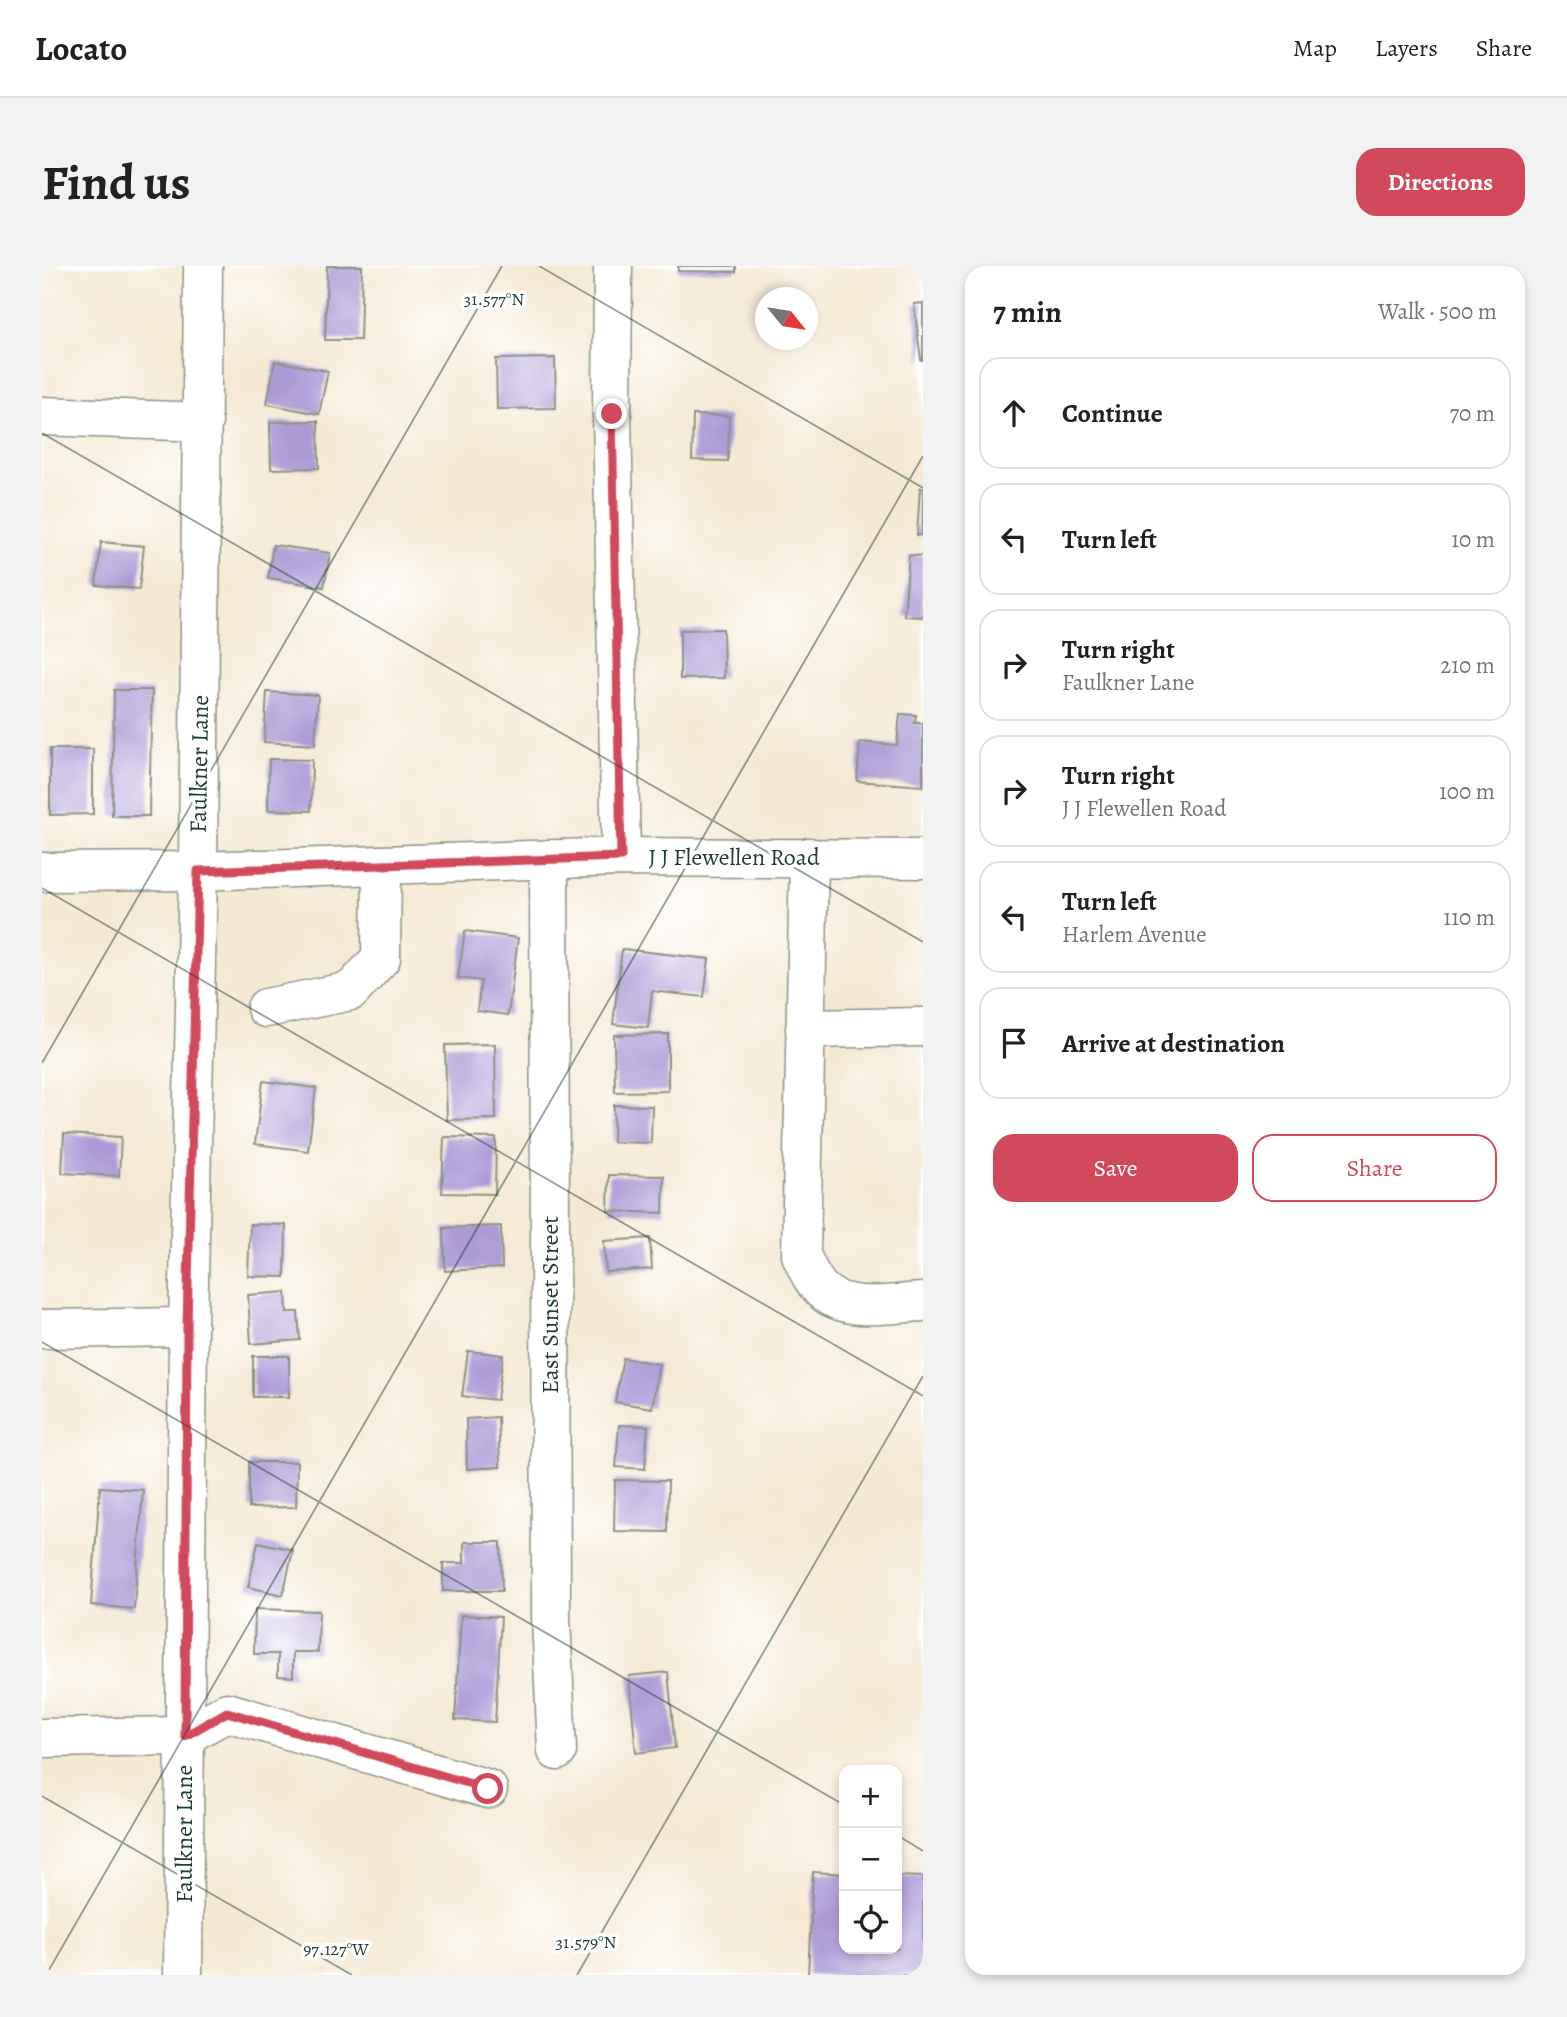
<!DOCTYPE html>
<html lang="en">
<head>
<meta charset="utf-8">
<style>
  body { margin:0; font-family:Alegreya,serif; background:#f2f2f2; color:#202124 }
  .controls { position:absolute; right:21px; bottom:21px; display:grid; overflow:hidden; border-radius:14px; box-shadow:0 4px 10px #0003 }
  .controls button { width:63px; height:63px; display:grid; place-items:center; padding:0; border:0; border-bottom:2px solid #e0e0e0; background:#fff; color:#202124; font:35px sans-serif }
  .compass { position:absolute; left:713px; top:21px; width:63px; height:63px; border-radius:50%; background:#fff; box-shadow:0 4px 10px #0003; rotate:120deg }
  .stop { position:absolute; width:21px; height:21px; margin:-16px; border:5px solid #d1495b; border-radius:50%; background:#fff }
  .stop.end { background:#d1495b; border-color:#fff; box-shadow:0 2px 7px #0008 }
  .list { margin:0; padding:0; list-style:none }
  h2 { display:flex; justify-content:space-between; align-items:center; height:91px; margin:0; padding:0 28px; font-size:30px }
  h2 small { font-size:23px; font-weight:400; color:#757577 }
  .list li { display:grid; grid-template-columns:46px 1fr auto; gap:21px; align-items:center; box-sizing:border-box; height:112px; margin:0 14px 14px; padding:0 14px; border:2px solid #e0e0e0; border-radius:21px }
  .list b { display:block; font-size:26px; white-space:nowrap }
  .list p { margin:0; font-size:23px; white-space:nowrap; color:#757577 }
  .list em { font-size:23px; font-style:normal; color:#757577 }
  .actions { display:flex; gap:14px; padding:21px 28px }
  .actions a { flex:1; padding:16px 0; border:2px solid #d1495b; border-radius:21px; text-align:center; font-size:24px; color:#d1495b }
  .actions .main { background:#d1495b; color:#fff }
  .icon { flex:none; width:38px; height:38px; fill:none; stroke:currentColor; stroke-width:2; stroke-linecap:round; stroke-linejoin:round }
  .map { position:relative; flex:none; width:881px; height:1709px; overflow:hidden; border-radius:21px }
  header { display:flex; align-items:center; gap:42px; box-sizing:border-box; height:98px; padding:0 35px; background:#fff; border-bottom:2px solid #e0e0e0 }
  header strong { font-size:33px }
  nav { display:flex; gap:38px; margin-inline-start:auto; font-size:24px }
  .intro { display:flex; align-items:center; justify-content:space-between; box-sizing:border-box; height:168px; padding:0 42px }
  h1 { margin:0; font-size:49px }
  .button { padding:18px 32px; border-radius:21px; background:#d1495b; color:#fff; font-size:24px; font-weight:700 }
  main { display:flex; gap:42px; padding:0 42px }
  aside { flex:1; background:#fff; border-radius:21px; box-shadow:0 4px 10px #0003 }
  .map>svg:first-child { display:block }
  .building { fill:#ac9ad7 }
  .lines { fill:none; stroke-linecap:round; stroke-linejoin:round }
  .minor-casing { stroke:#8a9384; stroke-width:41 }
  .minor { stroke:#fff; stroke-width:38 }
  .route { stroke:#d1495b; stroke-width:9 }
  .ticks { fill:none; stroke:#1f3d34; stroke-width:2; stroke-opacity:0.45 }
  .labels { text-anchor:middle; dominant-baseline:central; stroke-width:7; stroke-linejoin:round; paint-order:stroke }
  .street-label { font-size:24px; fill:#1f3d34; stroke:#fff }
  .ticks-label { font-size:18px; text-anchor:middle; fill:#1f3d34; stroke:#fff; stroke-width:7; stroke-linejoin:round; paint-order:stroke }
</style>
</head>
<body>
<header>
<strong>Locato</strong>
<nav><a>Map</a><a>Layers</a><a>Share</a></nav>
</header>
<div class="intro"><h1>Find us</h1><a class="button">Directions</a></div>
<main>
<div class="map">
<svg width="881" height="1709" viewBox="0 0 881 1709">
  <rect width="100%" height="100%" fill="#fff"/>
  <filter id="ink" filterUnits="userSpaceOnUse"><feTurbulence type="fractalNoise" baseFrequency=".0143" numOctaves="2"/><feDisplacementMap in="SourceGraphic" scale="14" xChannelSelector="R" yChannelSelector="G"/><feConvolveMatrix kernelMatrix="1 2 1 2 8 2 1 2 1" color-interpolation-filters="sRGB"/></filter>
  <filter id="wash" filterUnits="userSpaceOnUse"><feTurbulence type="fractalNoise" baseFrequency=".00686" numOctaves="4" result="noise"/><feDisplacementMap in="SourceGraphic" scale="28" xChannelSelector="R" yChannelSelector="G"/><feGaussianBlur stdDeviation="1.57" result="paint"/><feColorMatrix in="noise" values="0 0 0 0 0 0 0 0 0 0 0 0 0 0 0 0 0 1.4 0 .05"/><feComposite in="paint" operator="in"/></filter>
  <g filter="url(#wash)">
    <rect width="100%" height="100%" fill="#f5e9d4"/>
    <g id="blocks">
      <!-- building -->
      <g class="building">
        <path d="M285 0H320L318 74H283Z"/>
        <path d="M636 0H694V6L636 5Z"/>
        <path d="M881 37V94H879L872 38Z"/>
        <path d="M513 92 514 142 455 143 454 93Z"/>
        <path d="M233 95 286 105 277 148 225 138Z"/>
        <path d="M651 149 687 150 686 195 650 194Z"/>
        <path d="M276 155 277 202 229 203 228 156Z"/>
        <path d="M878 222H881V269H875Z"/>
        <path d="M59 276 102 280 97 323 54 319Z"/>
        <path d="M231 279 288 287 282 321 226 312Z"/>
        <path d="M867 289 881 290V351L862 350Z"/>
        <path d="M681 363 682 412 638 413V364Z"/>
        <path d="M72 424H110L107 550H70Z"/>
        <path d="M225 426 276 429 273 479 222 476Z"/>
        <path d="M858 448 874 449 873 457H881V520L815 515 818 476 855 479Z"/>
        <path d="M8 483H51V548L8 549Z"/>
        <path d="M227 493 270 494 269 545 226 544Z"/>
        <path d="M423 665 476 672 466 749 435 745 439 715 416 712Z"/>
        <path d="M580 683 667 693 662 731 610 725 606 762 571 758Z"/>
        <path d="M626 768V825L573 826 572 769Z"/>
        <path d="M453 778 454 853 405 854 403 779Z"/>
        <path d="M221 815 274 822 266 885 213 878Z"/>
        <path d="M572 839 610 840 609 877 571 876Z"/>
        <path d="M22 868 79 871 77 910 20 907Z"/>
        <path d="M402 871 454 872 453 928 400 927Z"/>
        <path d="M567 909 622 910 621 947 566 945Z"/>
        <path d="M208 958 244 959 243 1011 206 1010Z"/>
        <path d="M459 960 460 1002 403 1005 402 962Z"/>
        <path d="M608 972 610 1003 564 1006 562 975Z"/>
        <path d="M244 1026 245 1046H256L258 1074 209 1078 206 1029Z"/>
        <path d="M426 1085 461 1089 455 1134 420 1130Z"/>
        <rect x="211" y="1090" width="36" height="41"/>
        <path d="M581 1092 617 1098 610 1142 573 1136Z"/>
        <path d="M456 1151 458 1201 425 1203 424 1153Z"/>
        <path d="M577 1159 606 1160 603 1203 574 1201Z"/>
        <path d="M207 1196H255L254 1241 207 1242Z"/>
        <path d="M573 1214 626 1215 625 1266 572 1265Z"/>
        <path d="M58 1221 101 1224 92 1343 49 1339Z"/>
        <path d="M216 1276 251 1284 241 1329 206 1321Z"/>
        <path d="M422 1276H459L460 1325H401V1297H422Z"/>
        <path d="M213 1343 277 1345 276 1386H251V1411L236 1410V1388H212Z"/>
        <path d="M419 1349 459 1351 453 1456 413 1454Z"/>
        <path d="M626 1406 633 1482 594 1487 587 1410Z"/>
        <path d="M771 1606 802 1608V1683H855V1610L881 1611V1709H766Z"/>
      </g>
    </g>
  </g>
  <g filter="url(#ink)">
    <use href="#blocks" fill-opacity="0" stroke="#8a9384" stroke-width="2"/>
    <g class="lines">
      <!-- minor casing -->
      <g class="minor-casing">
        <g id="minor">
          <path d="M571 0 570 148 579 591"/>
          <path d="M0 150 161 156"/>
          <path d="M767 591 759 989C765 1002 771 1018 783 1027 809 1047 850 1037 881 1036"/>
          <path d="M507 593 509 1352 515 1485"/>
          <path d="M0 606 156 605 579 591 881 593"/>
          <path d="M224 742 309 725 339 692 340 599"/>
          <path d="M763 763 881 761"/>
          <path d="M0 1063 146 1061"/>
          <path d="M0 1472 143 1470 185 1446 446 1523"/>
          <path d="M141 1709 146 1061 156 605 161 0"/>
        </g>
      </g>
      <!-- minor -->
      <use href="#minor" class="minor"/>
    </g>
  </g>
  <g class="lines" filter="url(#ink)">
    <!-- route -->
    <path class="route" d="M446 1523 185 1446 143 1470 145 1061 156 605 579 591 570 148"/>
  </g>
  <!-- ticks -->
  <path class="ticks" d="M497 0 881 222M0 167 881 676M0 622 881 1130M0 797 460 0M0 1076 802 1539M0 1530 310 1709M855 1569 881 1585M4 1709 881 190M535 1709 881 1110"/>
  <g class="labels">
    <!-- street labels -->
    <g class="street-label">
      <text transform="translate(157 498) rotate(-89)">Faulkner Lane</text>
      <text x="692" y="591">J J Flewellen Road</text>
      <text transform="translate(508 1039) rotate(-90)">East Sunset Street</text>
      <text transform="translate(142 1568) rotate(-90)">Faulkner Lane</text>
    </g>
  </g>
  <g class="ticks-label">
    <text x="452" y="39">31.577°N</text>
    <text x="544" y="1682">31.579°N</text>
    <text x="294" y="1689">97.127°W</text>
  </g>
</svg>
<div class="controls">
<button>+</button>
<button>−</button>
<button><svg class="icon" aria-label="locate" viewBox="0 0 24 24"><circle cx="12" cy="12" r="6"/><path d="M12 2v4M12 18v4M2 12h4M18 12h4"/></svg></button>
</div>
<svg class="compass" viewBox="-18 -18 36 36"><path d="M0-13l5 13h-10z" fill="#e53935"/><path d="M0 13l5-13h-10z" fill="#757577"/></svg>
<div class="stop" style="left:446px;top:1523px"></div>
<div class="stop end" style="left:570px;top:148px"></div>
</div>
<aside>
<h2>7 min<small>Walk · 500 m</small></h2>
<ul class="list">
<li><svg class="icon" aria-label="ahead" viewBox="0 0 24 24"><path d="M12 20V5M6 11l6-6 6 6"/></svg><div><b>Continue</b></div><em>70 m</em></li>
<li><svg class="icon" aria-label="left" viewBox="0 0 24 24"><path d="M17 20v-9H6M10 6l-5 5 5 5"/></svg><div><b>Turn left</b></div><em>10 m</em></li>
<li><svg class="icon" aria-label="right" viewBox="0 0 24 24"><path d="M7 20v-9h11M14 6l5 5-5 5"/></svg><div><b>Turn right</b><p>Faulkner Lane</p></div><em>210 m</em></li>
<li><svg class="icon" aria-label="right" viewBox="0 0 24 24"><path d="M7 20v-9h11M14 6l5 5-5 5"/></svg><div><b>Turn right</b><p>J J Flewellen Road</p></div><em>100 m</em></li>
<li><svg class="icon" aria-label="left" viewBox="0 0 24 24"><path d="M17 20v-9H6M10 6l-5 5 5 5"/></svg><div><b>Turn left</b><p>Harlem Avenue</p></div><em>110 m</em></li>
<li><svg class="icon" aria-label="arrive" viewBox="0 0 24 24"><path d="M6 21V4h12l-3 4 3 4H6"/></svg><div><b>Arrive at destination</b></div></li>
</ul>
<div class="actions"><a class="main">Save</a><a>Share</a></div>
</aside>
</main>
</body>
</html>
